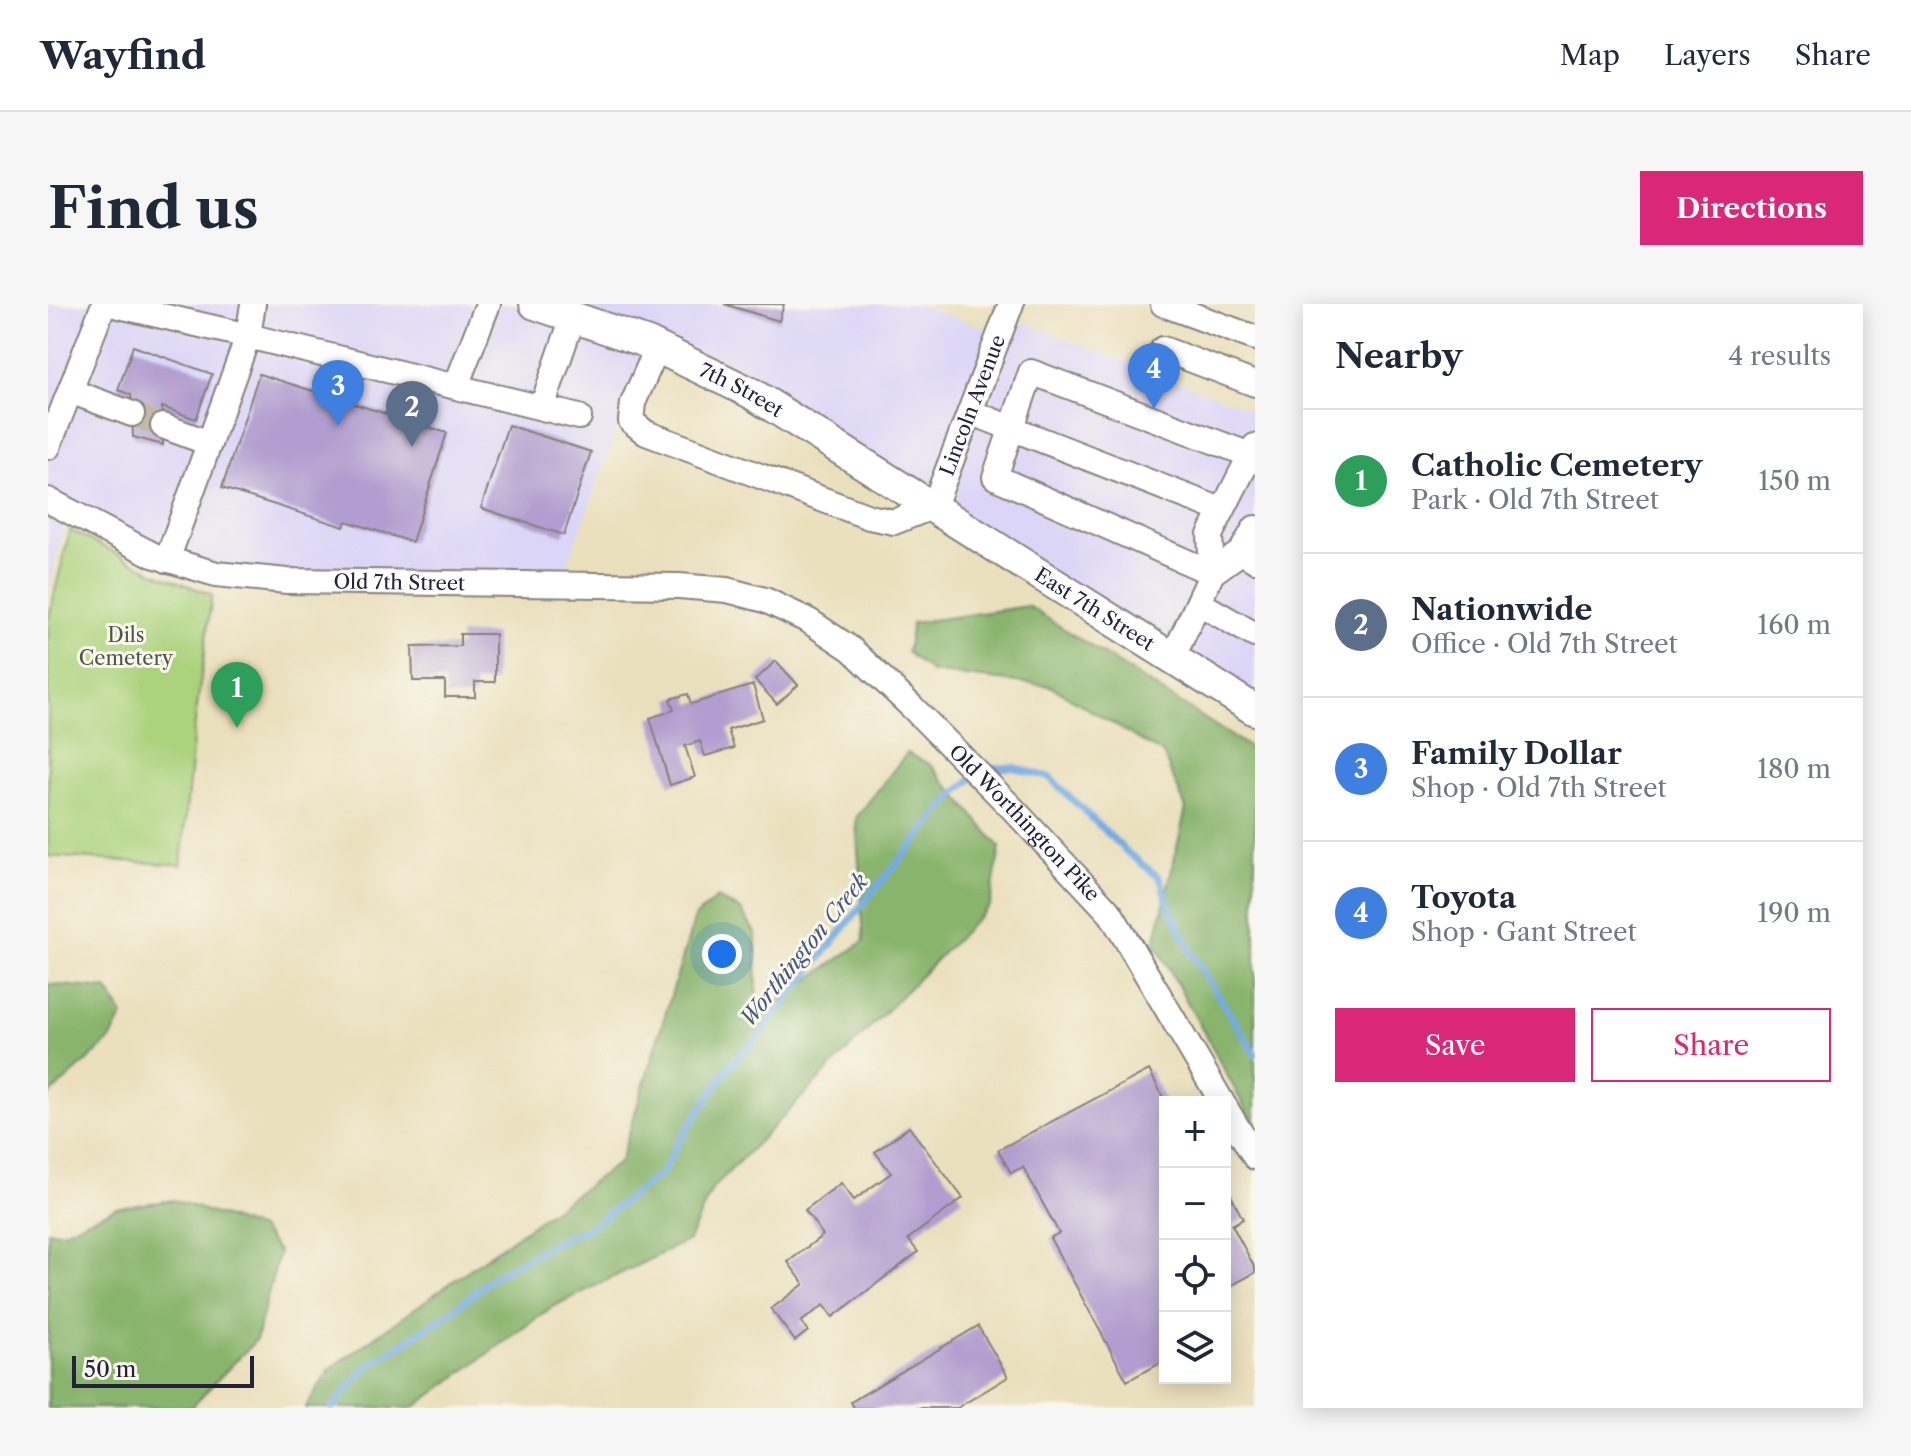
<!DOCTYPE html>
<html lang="en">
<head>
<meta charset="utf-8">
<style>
  body { margin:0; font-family:"Libre Caslon Text",serif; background:#f6f6f7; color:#1f2937 }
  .controls { position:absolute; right:24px; bottom:24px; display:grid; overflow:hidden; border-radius:0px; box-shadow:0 4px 20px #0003 }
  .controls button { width:72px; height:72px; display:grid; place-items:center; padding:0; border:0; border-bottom:2px solid #e0e1e3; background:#fff; color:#1f2937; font:40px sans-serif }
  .scale { position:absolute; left:24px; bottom:20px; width:182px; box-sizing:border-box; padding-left:8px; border:4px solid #22223b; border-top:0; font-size:22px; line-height:28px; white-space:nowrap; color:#22223b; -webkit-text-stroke:6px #fbf7ec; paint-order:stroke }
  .you { position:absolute; left:674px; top:650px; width:28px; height:28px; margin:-20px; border:6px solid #fff; border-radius:50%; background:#1a73e8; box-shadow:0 0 0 12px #1a73e833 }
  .badge { display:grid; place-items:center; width:52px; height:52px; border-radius:50%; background:#db2777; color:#fff; font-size:26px; font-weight:700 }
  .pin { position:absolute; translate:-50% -66px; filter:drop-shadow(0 2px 4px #0008) }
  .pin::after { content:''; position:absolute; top:42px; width:28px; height:24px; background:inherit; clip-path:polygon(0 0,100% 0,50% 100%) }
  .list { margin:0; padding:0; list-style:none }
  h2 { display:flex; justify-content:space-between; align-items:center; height:104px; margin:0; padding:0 32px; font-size:34px }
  h2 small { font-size:26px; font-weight:400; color:#747a83 }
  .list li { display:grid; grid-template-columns:52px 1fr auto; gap:24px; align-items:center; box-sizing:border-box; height:144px; padding:0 32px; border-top:2px solid #e0e1e3 }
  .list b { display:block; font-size:30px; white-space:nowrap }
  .list p { margin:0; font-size:26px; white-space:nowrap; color:#747a83 }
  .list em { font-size:26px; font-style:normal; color:#747a83 }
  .actions { display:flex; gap:16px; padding:24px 32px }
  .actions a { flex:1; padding:18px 0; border:2px solid #db2777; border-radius:0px; text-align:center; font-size:28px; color:#db2777 }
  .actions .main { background:#db2777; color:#fff }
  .icon { flex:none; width:44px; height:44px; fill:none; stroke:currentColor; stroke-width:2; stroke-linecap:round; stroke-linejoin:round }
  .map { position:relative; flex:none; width:1207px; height:1104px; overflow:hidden; border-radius:0px }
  header { display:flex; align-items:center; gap:48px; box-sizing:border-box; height:112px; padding:0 40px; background:#fff; border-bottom:2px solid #e0e1e3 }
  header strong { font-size:38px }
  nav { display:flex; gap:44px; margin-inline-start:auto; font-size:28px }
  .intro { display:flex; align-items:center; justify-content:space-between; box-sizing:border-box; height:192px; padding:0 48px }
  h1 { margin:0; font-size:56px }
  .button { padding:20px 36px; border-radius:0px; background:#db2777; color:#fff; font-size:28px; font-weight:700 }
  main { display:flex; gap:48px; padding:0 48px }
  aside { flex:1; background:#fff; border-radius:0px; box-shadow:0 4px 20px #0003 }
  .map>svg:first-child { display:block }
  .built { fill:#dbd6f7 }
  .green { fill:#abd27c; stroke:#667a5c; stroke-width:2 }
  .forest { fill:#88b46c; stroke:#556b54; stroke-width:2 }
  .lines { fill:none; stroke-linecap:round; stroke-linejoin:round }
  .stream { stroke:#75abe3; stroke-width:7 }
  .building { fill:#b19dcf }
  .minor-tunnel { stroke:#c2baa4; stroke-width:24; stroke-dasharray:24 12; stroke-linecap:butt }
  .minor-casing { stroke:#86817c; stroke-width:28 }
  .major-casing { stroke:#86817c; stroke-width:34 }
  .minor { stroke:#fff; stroke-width:24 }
  .major { stroke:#fff; stroke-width:30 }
  .labels { text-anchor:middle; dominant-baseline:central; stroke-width:6; stroke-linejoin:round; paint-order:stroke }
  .street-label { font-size:20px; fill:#22223b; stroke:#fbf7ec }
  .park-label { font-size:20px; fill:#4b574e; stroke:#fbf7ec }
  .water-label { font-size:22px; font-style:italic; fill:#43597e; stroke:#fbf7ec }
</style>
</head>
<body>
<header>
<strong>Wayfind</strong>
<nav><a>Map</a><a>Layers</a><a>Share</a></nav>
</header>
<div class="intro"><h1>Find us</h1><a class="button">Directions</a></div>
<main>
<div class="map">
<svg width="1207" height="1104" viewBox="0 0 1207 1104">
  <rect width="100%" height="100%" fill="#fbf7ec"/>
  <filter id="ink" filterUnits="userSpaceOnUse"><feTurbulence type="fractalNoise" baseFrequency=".0125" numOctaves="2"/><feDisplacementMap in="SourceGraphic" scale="16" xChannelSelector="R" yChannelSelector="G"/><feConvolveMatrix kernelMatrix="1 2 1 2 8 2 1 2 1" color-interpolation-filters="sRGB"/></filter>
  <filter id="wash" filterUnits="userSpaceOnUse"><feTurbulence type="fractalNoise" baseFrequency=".006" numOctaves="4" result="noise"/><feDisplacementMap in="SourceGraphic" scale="32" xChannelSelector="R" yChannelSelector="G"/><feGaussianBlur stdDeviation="1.8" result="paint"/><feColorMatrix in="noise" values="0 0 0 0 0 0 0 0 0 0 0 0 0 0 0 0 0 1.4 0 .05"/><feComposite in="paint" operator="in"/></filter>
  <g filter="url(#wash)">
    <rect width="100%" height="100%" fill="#eae0be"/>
    <!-- built -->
    <path class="built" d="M0 0H867L952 29 959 12 1207 107V406L600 40 512 281 168 270 20 206 0 289Z"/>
    <!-- green -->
    <path class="green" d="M22 226 103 267 164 291 146 425 133 561 0 552V316Z"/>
    <!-- forest -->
    <g class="forest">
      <path d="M980 302 1207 447V822L1107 639 1138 504 1115 450 1002 382 883 368 859 348 864 319Z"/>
      <path d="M859 449 883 461 952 543 942 601 664 885 641 936 504 1003 365 1104H257L282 1065 572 858 647 613 669 594 693 606 708 630 709 712 816 637 808 514Z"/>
      <path d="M0 680 59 685 75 711 62 736 0 792Z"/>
      <path d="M126 896 212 925 231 948 208 1036 147 1099 145 1104H0V927L14 928 68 904Z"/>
    </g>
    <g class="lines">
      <!-- stream -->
      <g class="stream">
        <path d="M935 465 964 463 1001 473 1080 549 1112 574 1120 599 1144 650 1207 750"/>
        <path d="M284 1104 318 1064 405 1007 445 973 512 936 543 923 614 869 631 837 687 755 709 735 822 591 909 488 926 473"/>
      </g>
    </g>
    <g id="blocks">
      <!-- building -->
      <g class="building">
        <path d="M676 0H736L731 17Z"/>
        <path d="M85 42 164 70 148 115 114 103 115 141 85 133 83 91 70 86Z"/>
        <path d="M211 70 399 129 364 238 298 217 296 223 174 184Z"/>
        <path d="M460 121 543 148 516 231 433 204Z"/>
        <path d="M412 330H447V378H427V393H397V377H365L364 343 412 342Z"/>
        <path d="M728 357 750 381 729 400 707 376Z"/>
        <path d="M705 381 715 415 680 426 686 444 657 452 652 437 637 442 647 473 622 481 602 414 626 406 622 395 640 390 643 400Z"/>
        <path d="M1101 766 1117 797V1057L1079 1077 1002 934 1011 929 975 863 963 869 950 846Z"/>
        <path d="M861 823 915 894 860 935 870 948 785 1013 776 1001 753 1018 760 1027 747 1037 723 1005 756 980 740 958 775 931 757 906 793 879 806 896 843 869 827 848Z"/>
        <path d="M1177 880 1195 915 1184 921 1207 964V969L1177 985Z"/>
        <path d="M930 1022 960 1073 909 1104H806L803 1098Z"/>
      </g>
    </g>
  </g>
  <g filter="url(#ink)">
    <use href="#blocks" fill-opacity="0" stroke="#86817c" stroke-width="2"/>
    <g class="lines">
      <!-- minor-tunnel -->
      <path class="minor-tunnel" d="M84 110 115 122"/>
      <!-- minor casing -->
      <g class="minor-casing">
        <g id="minor">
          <path d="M63 0 200 32 205 0"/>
          <path d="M1115 0 1207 34"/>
          <path id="s1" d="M609 44 585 99 583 117 598 129 821 213 846 218 886 202 963 0"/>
          <path d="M1115 45 1207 80"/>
          <path d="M408 82 440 0"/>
          <path d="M22 87 84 110"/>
          <path d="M494 103 525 13"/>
          <path d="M922 108 1173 206"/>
          <path d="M115 122 161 139"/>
          <path d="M0 143 56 0"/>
          <path d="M1202 151 983 68 947 173 1164 269 1193 248 1207 256"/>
          <path id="s2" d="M0 196 105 251 168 270 239 277 631 282 679 286 717 296 761 317 803 345 864 403 966 506 1063 610 1174 798"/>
          <path d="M1193 248 1207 224"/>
          <path d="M119 256 200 32 531 113"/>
          <path d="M1151 299 1207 331"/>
          <path d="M1125 353 1164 269 1162 231 1207 142"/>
          <path d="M1177 803 1207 853"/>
        </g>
      </g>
      <!-- major casing -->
      <g class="major-casing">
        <g id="major">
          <path id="s3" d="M487 0 600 39 703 89 1207 406"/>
        </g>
      </g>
      <!-- minor -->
      <use href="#minor" class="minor"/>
      <!-- major -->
      <use href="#major" class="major"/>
    </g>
  </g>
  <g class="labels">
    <!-- street labels -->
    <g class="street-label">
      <text stroke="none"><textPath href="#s3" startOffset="224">7th Street</textPath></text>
      <text stroke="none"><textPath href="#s1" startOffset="512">Lincoln Avenue</textPath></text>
      <text stroke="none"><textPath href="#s2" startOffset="368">Old 7th Street</textPath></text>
      <text stroke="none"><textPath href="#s3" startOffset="640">East 7th Street</textPath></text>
      <text stroke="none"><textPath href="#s2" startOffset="1080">Old Worthington Pike</textPath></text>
    </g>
    <!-- park labels -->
    <g class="park-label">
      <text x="78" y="331">Dils<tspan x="78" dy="23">Cemetery</tspan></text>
    </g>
    <!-- water labels -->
    <g class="water-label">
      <text transform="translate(756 646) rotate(-51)">Worthington Creek</text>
    </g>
  </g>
</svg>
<div class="controls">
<button>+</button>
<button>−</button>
<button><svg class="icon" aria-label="locate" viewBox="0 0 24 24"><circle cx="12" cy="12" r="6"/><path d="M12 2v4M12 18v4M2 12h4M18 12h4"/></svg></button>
<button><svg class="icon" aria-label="layers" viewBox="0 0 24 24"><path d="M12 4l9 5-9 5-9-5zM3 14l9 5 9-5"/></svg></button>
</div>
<div class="scale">50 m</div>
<div class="you"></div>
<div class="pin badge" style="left:189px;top:424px;background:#2e9e5b">1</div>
<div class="pin badge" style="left:364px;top:143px;background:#5c6f8a">2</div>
<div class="pin badge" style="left:290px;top:122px;background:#3f7fe0">3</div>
<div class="pin badge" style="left:1106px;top:105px;background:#3f7fe0">4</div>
</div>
<aside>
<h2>Nearby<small>4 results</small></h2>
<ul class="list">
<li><span class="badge" style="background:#2e9e5b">1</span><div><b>Catholic Cemetery</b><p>Park · Old 7th Street</p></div><em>150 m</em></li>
<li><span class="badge" style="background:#5c6f8a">2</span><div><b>Nationwide</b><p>Office · Old 7th Street</p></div><em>160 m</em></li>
<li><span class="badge" style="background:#3f7fe0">3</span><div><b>Family Dollar</b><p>Shop · Old 7th Street</p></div><em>180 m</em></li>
<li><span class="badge" style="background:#3f7fe0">4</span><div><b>Toyota</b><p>Shop · Gant Street</p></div><em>190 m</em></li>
</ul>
<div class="actions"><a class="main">Save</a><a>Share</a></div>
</aside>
</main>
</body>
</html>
